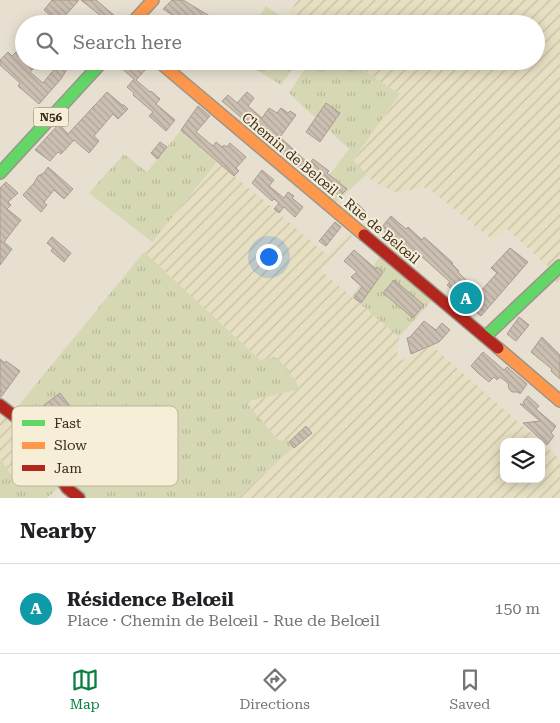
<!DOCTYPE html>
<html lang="en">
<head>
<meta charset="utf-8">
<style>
  body { margin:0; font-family:"Roboto Serif",serif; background:#f2f2f2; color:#202124 }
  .controls { position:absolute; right:15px; bottom:15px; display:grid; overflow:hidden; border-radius:10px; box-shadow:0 2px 12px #0003 }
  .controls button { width:45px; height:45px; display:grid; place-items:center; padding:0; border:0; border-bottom:1px solid #e0e0e0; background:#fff; color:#202124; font:25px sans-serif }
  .you { position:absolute; left:268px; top:256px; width:18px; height:18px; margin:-12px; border:4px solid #fff; border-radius:50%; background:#1a73e8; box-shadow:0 0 0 8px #1a73e833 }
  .badge { display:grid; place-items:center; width:32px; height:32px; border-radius:50%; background:#0b8043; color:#fff; font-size:16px; font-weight:700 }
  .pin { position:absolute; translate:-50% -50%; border:2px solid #fff; box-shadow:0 1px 5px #0006 }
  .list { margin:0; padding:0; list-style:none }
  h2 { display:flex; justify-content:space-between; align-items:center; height:65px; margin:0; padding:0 20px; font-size:21px }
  h2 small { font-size:16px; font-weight:400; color:#757577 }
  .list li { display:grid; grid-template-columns:32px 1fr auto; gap:15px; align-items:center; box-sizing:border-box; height:90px; padding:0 20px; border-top:1px solid #e0e0e0 }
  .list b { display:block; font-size:19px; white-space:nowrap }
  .list p { margin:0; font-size:16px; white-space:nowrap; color:#757577 }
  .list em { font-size:16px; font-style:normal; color:#757577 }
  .icon { flex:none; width:28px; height:28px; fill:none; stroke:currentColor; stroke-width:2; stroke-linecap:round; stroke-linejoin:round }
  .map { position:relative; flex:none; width:560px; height:498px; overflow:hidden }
  .search { position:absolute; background:#fff; box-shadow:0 2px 12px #0003; left:15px; right:15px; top:15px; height:55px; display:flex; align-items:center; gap:12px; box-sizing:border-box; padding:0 18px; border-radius:28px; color:#757577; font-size:19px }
  .sheet { height:155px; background:#fff }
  nav { display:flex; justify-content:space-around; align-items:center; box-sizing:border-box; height:70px; border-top:1px solid #e0e0e0; background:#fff; font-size:14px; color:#757577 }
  nav a { display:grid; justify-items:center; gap:2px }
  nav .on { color:#0b8043 }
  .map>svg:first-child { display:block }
  .farmland { fill:url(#farmland-furrows) }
  .grass { fill:url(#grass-tufts) }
  .building { fill:url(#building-back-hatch); stroke:#a89c90 }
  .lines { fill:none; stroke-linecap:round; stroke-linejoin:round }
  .fast-casing { stroke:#9c958a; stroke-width:14 }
  .slow-casing { stroke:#9c958a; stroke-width:14 }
  .jam-casing { stroke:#9c958a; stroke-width:14 }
  .fast { stroke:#63d668; stroke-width:11 }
  .slow { stroke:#ff974d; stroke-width:11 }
  .jam { stroke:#b3261e; stroke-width:11 }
  .labels { text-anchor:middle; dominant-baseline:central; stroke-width:4; stroke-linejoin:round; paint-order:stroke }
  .shield { fill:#f7eed8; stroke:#756857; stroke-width:1 }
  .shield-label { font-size:12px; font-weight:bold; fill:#3d2e20 }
  .street-label { font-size:14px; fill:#3d2e20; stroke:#f7eed8 }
  .key { fill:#f7eed8; stroke:#bfb4a1; stroke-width:1 }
  .key-label { font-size:14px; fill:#3d2e20 }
</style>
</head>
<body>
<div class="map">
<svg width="560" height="498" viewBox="0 0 560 498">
  <defs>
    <pattern id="farmland-furrows" width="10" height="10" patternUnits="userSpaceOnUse" patternTransform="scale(1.25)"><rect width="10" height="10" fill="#e6dfc2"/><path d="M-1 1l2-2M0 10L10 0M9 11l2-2" fill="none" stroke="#c6c0a6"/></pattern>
    <pattern id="grass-tufts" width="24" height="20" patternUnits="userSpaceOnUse" patternTransform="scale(1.25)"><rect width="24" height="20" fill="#d6d7b3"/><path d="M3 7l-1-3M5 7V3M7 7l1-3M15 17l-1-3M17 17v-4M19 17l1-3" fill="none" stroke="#b9b99a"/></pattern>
    <pattern id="building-back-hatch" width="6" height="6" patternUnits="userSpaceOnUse" patternTransform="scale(1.25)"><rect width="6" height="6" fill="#cbbfb2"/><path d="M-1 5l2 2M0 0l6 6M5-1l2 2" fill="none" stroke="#afa499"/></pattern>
  </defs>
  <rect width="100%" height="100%" fill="#e7e0d1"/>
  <!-- farmland -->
  <g class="farmland">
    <path d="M297 0H560V285L549 275 553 271 507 229 493 240 429 189 423 187 397 193 374 182 353 161 400 94 349 61H536V24H292L286 20Z"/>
    <path d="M217 162 268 204 327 255 348 232 352 236 321 271 399 337 397 353 399 359 398 362 432 346 541 442H504V479H541V442L560 459V498H237L294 447 279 441 246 402 300 388 260 360 144 252Z"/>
    <path d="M0 404 43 438 52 460 10 475 0 458Z"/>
  </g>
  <!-- grass -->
  <g class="grass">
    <path d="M266 6 292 24H254Z"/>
    <path d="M242 61H298L281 85Z"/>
    <path d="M310 61H349L400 94 353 160 367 174 331 207 315 194 349 149 289 93Z"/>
    <path d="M181 130 217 162 152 242 89 193 124 154 147 172Z"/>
    <path d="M144 252 260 360 275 357 287 368 300 389 246 402 279 441 288 440 294 447 237 498H79L64 483 47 498H0V458L10 474 52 460 62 471 65 467 73 465 69 452 37 405 18 418 14 411Z"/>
    <path d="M383 252 436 296 399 337 352 297Z"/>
  </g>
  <!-- building -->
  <g class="building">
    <path d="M52 0H79L64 17 71 24H59L44 10Z"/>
    <path d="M81 0H96L115 16 109 24H94L101 16Z"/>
    <path d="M172 0H183L223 24H187L163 9Z"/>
    <path d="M24 44V61L33 69 30 72 43 83 61 61H72L61 79 39 104 18 86 20 83 0 65V60L8 52 12 56Z"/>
    <path d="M126 61H139L147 68 136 80 150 92 151 91 160 99 156 104 175 120 166 131 149 116 153 112 133 95 134 93 127 87 134 79 120 67Z"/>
    <path d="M107 92 122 105H124L128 109 118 119 113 114 94 136 99 141 89 153 74 140 61 154 58 152 50 161 35 150 59 124 68 134Z"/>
    <path d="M247 92 254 98 248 106 262 118 269 108 277 113 281 108 288 113 290 111 296 115 280 137 309 164 313 159 329 171 327 173 347 189 340 196 310 171 308 174 294 163 222 101 228 95 237 103Z"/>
    <path d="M326 103 340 113 320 142 306 132Z"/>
    <path d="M198 106 210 116 196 132 213 146 216 142 222 147 224 145 227 147 230 143 246 157 236 168 239 171 234 176 181 130Z"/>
    <path d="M160 142 167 147 157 159 151 153Z"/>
    <path d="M48 167 73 189 64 199 54 190 44 202 47 205 41 212 23 195 34 183 38 176 44 173Z"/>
    <path d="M262 170 274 180 269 186 284 198 288 192 294 196 292 198 303 207 295 217 284 207 279 213 274 209 279 203 274 199 272 201 252 183Z"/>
    <path d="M6 182 18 193 8 202 11 205 7 209 21 220 4 242 12 249 0 265V188Z"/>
    <path d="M357 203 366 212 360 219 350 210Z"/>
    <path d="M391 216 406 229 408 227 422 240 424 237 432 244 453 263 452 264 459 271 458 272 479 293 497 273 491 268 510 248 528 262 481 316 467 304 447 285 450 282 428 262 414 250 412 252 394 237 392 239 384 232 386 230 382 227Z"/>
    <path d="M335 222 341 227 326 246 319 241Z"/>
    <path d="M52 237 71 253 64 262 51 251 53 248 47 243Z"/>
    <path d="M354 250 376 269 377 267 383 272 361 303 354 298 362 287 351 277 357 272 344 261Z"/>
    <path d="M394 280 424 305 413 318 383 293Z"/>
    <path d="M519 317 529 325 516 341 507 334Z"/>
    <path d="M424 321 436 330 442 323 450 330 439 342 411 354 407 338 410 337Z"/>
    <path d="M542 337 560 355V379L551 371 552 369 531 352Z"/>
    <path d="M483 352 504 370 507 367 527 384 520 394 518 392H512L509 389 508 383 500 377 497 380 494 377 489 382 478 373 471 366Z"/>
    <path d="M0 359 5 363 6 361 20 371 1 397H0Z"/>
    <path d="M60 393 89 431 64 450 35 412Z"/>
    <path d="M528 396 539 406 536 409 556 426 551 433 554 436 547 445 523 423 540 421 520 404H525L523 402Z"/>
    <path d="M306 426 312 433 294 448 289 442Z"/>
  </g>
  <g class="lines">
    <!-- fast casing -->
    <g class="fast-casing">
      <g id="fast">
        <path d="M0 173 103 61"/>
        <path d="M485 337 560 266"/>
      </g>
    </g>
    <!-- slow casing -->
    <g class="slow-casing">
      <g id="slow">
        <path d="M131 24 153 0"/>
        <path d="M158 61 364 235"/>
        <path d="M498 348 560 401"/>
      </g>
    </g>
    <!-- jam casing -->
    <g class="jam-casing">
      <g id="jam">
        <path d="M364 235 498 348"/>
        <path d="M0 405 43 438 59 476 67 488 79 498"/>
      </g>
    </g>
    <!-- fast -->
    <use href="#fast" class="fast"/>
    <!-- slow -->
    <use href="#slow" class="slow"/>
    <!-- jam -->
    <use href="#jam" class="jam"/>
  </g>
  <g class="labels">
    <!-- shield labels -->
    <rect class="shield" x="33.5" y="107.5" width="35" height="19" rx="4"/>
    <g class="shield-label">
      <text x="51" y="117">N56</text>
    </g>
    <!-- street labels -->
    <g class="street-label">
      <text transform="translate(331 188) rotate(40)">Chemin de Belœil - Rue de Belœil</text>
    </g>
  </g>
  <!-- legend -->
  <rect x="12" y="406" width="166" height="80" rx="8" class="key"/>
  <rect x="22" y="420" width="23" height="6" fill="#63d668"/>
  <rect x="22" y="442" width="23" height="7" fill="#ff974d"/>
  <rect x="22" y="465" width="23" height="6" fill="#b3261e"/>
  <g class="key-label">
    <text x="54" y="428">Fast</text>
    <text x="54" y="450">Slow</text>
    <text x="54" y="473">Jam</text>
  </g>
</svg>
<div class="controls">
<button><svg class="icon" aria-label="layers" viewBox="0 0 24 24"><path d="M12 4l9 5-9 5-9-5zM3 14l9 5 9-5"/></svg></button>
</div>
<div class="you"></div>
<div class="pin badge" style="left:466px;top:298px;background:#0f9aa8">A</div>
<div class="search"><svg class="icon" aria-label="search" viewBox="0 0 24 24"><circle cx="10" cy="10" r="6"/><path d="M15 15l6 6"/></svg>Search here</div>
</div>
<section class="sheet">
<h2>Nearby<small></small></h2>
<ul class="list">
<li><span class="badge" style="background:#0f9aa8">A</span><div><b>Résidence Belœil</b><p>Place · Chemin de Belœil - Rue de Belœil</p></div><em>150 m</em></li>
</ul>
</section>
<nav>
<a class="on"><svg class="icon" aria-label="map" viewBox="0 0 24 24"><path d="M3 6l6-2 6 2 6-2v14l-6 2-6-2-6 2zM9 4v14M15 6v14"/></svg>Map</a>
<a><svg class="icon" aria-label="directions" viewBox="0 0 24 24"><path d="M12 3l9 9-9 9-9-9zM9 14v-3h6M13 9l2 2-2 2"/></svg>Directions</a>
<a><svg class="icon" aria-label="saved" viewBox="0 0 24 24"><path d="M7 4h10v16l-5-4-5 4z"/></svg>Saved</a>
</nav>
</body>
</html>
